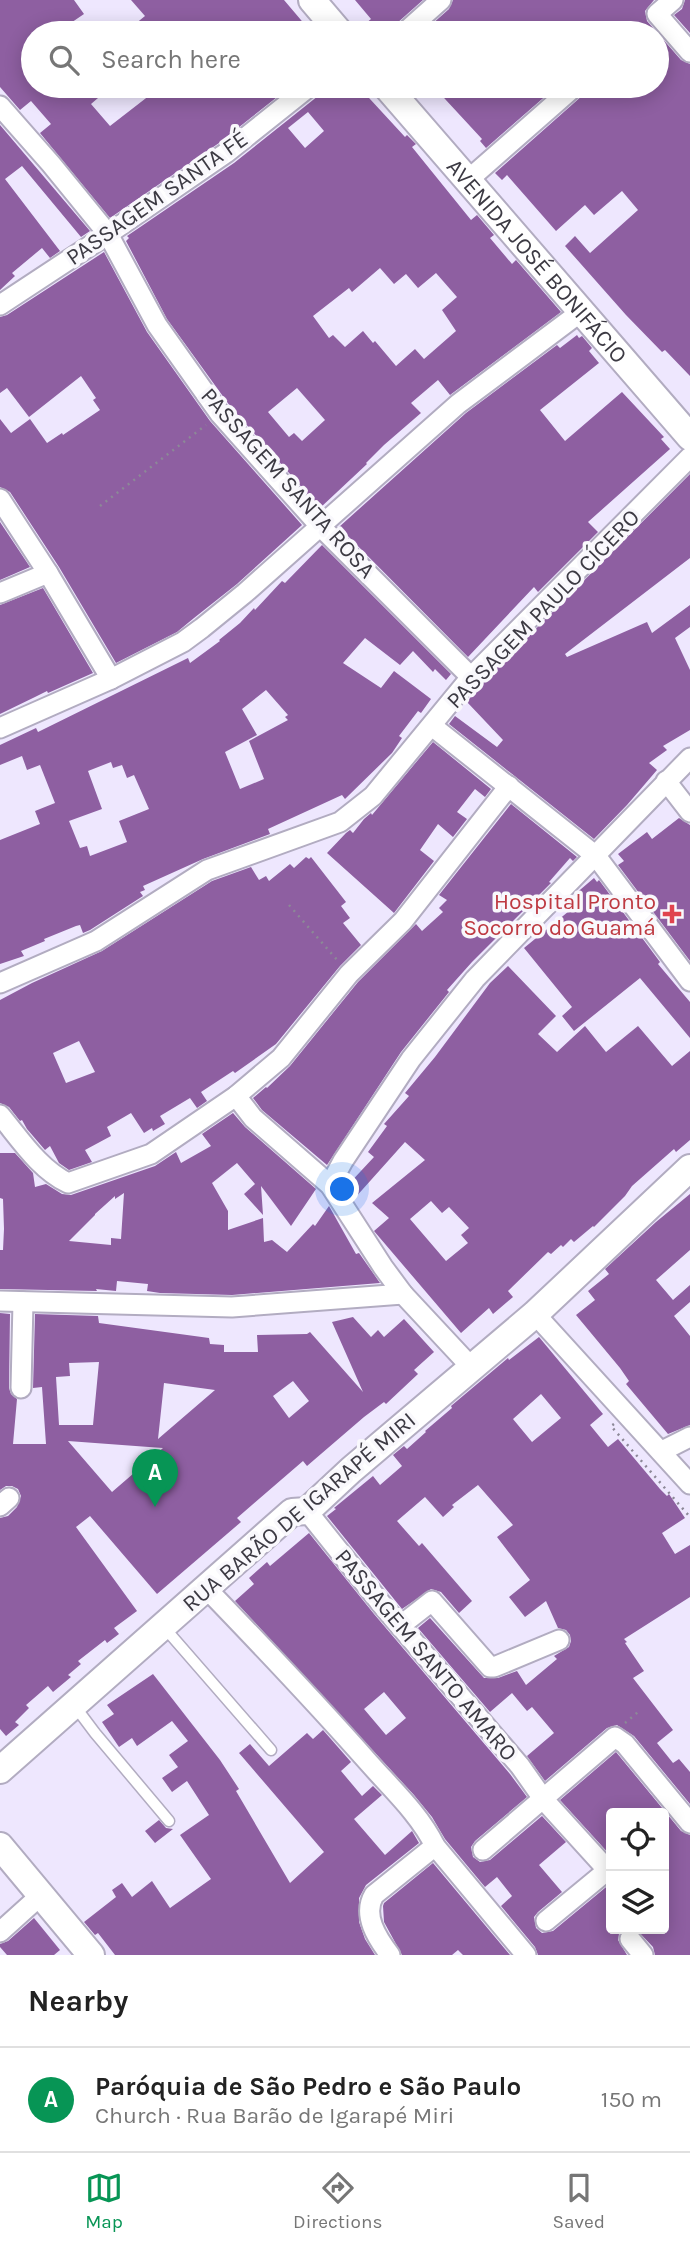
<!DOCTYPE html>
<html lang="en">
<head>
<meta charset="utf-8">
<style>
  body { margin:0; font-family:Karla,sans-serif; background:#f6f6f6; color:#222 }
  .controls { position:absolute; right:21px; bottom:21px; display:grid; overflow:hidden; border-radius:7px; box-shadow:0 4px 18px #0003 }
  .controls button { width:63px; height:63px; display:grid; place-items:center; padding:0; border:0; border-bottom:2px solid #e0e0e0; background:#fff; color:#222; font:35px sans-serif }
  .you { position:absolute; left:343px; top:1190px; width:24px; height:24px; margin:-18px; border:5px solid #fff; border-radius:50%; background:#1a73e8; box-shadow:0 0 0 10px #1a73e833 }
  .badge { display:grid; place-items:center; width:46px; height:46px; border-radius:50%; background:#079555; color:#fff; font-size:23px; font-weight:700 }
  .pin { position:absolute; translate:-50% -58px; filter:drop-shadow(0 2px 4px #0008) }
  .pin::after { content:''; position:absolute; top:37px; width:24px; height:21px; background:inherit; clip-path:polygon(0 0,100% 0,50% 100%) }
  .list { margin:0; padding:0; list-style:none }
  h2 { display:flex; justify-content:space-between; align-items:center; height:91px; margin:0; padding:0 28px; font-size:30px }
  h2 small { font-size:23px; font-weight:400; color:#767676 }
  .list li { display:grid; grid-template-columns:46px 1fr auto; gap:21px; align-items:center; box-sizing:border-box; height:105px; padding:0 28px; border-top:2px solid #e0e0e0 }
  .list b { display:block; font-size:26px; white-space:nowrap }
  .list p { margin:0; font-size:23px; white-space:nowrap; color:#767676 }
  .list em { font-size:23px; font-style:normal; color:#767676 }
  .icon { flex:none; width:38px; height:38px; fill:none; stroke:currentColor; stroke-width:2; stroke-linecap:round; stroke-linejoin:round }
  .map { position:relative; flex:none; width:690px; height:1955px; overflow:hidden }
  .search { position:absolute; background:#fff; box-shadow:0 4px 18px #0003; left:21px; right:21px; top:21px; height:77px; display:flex; align-items:center; gap:18px; box-sizing:border-box; padding:0 24px; border-radius:38px; color:#767676; font-size:26px }
  .sheet { height:196px; background:#fff }
  nav { display:flex; justify-content:space-around; align-items:center; box-sizing:border-box; height:98px; border-top:2px solid #e0e0e0; background:#fff; font-size:19px; color:#767676 }
  nav a { display:grid; justify-items:center; gap:4px }
  nav .on { color:#079555 }
  .map>svg:first-child { display:block }
  .building { fill:#8e5fa1; fill-rule:evenodd }
  .lines { fill:none; stroke-linecap:round; stroke-linejoin:round }
  .lane-casing { stroke:#b2acc1; stroke-width:13 }
  .street-casing { stroke:#b2acc1; stroke-width:23 }
  .secondary-casing { stroke:#b2acc1; stroke-width:30 }
  .path { stroke:#8c8897; stroke-width:2.5; stroke-dasharray:2 5; stroke-linecap:butt }
  .lane { stroke:#fff; stroke-width:10 }
  .street { stroke:#fff; stroke-width:19 }
  .secondary { stroke:#fff; stroke-width:26 }
  .health-dot { fill:#e0444e; stroke:#f9f8fc; stroke-width:2.5 }
  .labels { text-anchor:middle; dominant-baseline:central; stroke-width:7; stroke-linejoin:round; paint-order:stroke }
  .street-label { font-size:23px; fill:#3c3a43; stroke:#f9f8fc }
  .health-label { font-size:23px; fill:#be3a42; stroke:#f9f8fc; text-anchor:end }
</style>
</head>
<body>
<div class="map">
<svg width="690" height="1955" viewBox="0 0 690 1955">
  <rect width="100%" height="100%" fill="#eee7fe"/>
  <!-- building -->
  <g class="building">
    <path d="M0 0H74L84 14 56 33H33V86H112L91 104 110 126 150 95 142 86H191L200 96 212 86H291L219 143 110 218 40 133 51 124 31 101 20 110 0 87Z"/>
    <path d="M131 0H284L312 33H234L228 26 220 33H124L145 16Z"/>
    <path d="M355 0H423L396 24 392 33H374L365 24 371 19Z"/>
    <path d="M453 0H654L645 11 647 21 681 60 690 64V376L665 350 662 352 626 315 565 246 575 236 590 253 638 210 622 191 594 215 585 205 556 231 507 175 502 180 495 173 583 95 587 86H657V33H452L446 26 437 33H422L449 9Z"/>
    <path d="M685 0H690V33L674 15 682 9Z"/>
    <path d="M322 86H358L405 137 407 135 416 144 412 147 471 220 477 215 494 235 490 238 512 264 516 260 561 312 450 395 438 380 411 403 421 413 384 445 366 463 367 464 320 508 230 406 167 319 126 241 129 238 127 236 234 163 318 96ZM308 112 324 131 305 148 288 128ZM380 268 394 284 406 274 418 288 436 273 457 297 442 310 456 331 424 359 415 349 396 366 375 341 373 343 363 331 345 347 333 335 329 338 313 316 349 288 352 292ZM297 388 325 420 302 441 294 433 289 437 268 412Z"/>
    <path d="M433 86H557L486 148 480 141 482 139Z"/>
    <path d="M0 125 90 231 81 237 22 166 5 179 60 251 50 258 42 248 12 273 15 276 0 290Z"/>
    <path d="M104 252 147 332 210 421 302 525 237 584 194 618 177 632 116 663 59 567 10 492 0 487V419L11 433 30 419 47 443 62 433 63 435 100 410 93 400 96 398 81 376 29 417 7 388 0 393V317L7 315Z"/>
    <path d="M577 335 579 338 582 336 592 348 589 351 599 363 540 410 565 441 622 392 664 437 661 439 670 449 588 522 598 532 538 592 534 587 468 657 339 527 466 413 557 345 560 348Z"/>
    <path d="M690 474V558L565 654 567 657 647 622 652 633 690 605V627L675 638 690 670V730L663 746 667 750 649 763 657 770 627 805 594 839 449 724 455 716 497 747 503 740 467 702 480 685Z"/>
    <path d="M0 522 30 567 0 580Z"/>
    <path d="M322 545 451 674 446 680 435 669 433 672 413 651 400 665 365 638 343 663 381 688 394 671 431 699 421 713 418 711 399 736 402 738 392 753 345 799 342 795 268 829 270 834 203 859 143 886 145 890 140 892 143 896 90 930 83 933 80 925 76 926 44 939 45 941 21 951 24 956 0 964V840L40 824 35 811 55 803 40 765 27 770 22 756 0 765V745L36 728 38 732 188 658 190 663 220 641 219 640 240 623 254 608 255 610 282 581 285 583ZM266 690 288 715 285 717 288 720 249 741 264 779 240 789 225 752 257 735 242 709ZM111 762 113 768 122 765 127 778 134 775 149 809 119 821 127 842 90 856 87 846 80 848 69 821 102 809 88 771Z"/>
    <path d="M43 588 93 673 48 693 47 691 35 697 0 714V605Z"/>
    <path d="M433 742 491 789 485 797 475 789 457 812 467 819 453 837 438 824 420 850 434 861 394 913 327 853 346 833 350 830 353 833 364 819 371 813 372 815Z"/>
    <path d="M511 804 577 857 573 861 570 858 549 882 551 883 472 962 447 990 449 992 401 1052 327 1165 262 1110 253 1098 266 1087 267 1088 290 1066 358 982 416 924 422 931 443 912 439 908 447 900 439 895Z"/>
    <path d="M679 818 690 825V961L618 865 624 861 618 854 647 832 652 839Z"/>
    <path d="M306 857 309 859 311 857 346 902 341 906 350 918 343 923 361 945 340 966 276 1044 235 1073 233 1071 201 1092 207 1101 197 1108 190 1098 160 1116 165 1124 153 1131 152 1128 144 1133 131 1113 107 1127 111 1136 85 1150 92 1162 69 1170 59 1163 50 1146 45 1150 27 1129 22 1120 20 1121 9 1107 0 1103V1000L32 983 102 951 212 881 251 867 259 880 266 876 269 881 290 864 294 868ZM79 1041 95 1072 66 1083 53 1053Z"/>
    <path d="M594 878 597 882 599 880 660 962 658 964 690 1002V1038L640 978 574 1031 562 1016 572 1007 524 948 580 902 574 895Z"/>
    <path d="M508 966 556 1016 538 1034 557 1052 585 1026 606 1052 638 1026 672 1066 690 1051V1140L676 1152 674 1149 632 1186 625 1196 594 1227 593 1226 574 1242 571 1239 563 1247 561 1245 551 1254 548 1252 508 1291 513 1297 493 1314 489 1308 461 1333 374 1231 389 1218 372 1203 425 1160 405 1142 354 1199 346 1187 374 1157 368 1152 387 1126 384 1124 409 1096 405 1093 435 1057 490 983ZM431 1201 442 1213 449 1207 469 1228 461 1235 468 1243 446 1261 410 1219Z"/>
    <path d="M233 1113 245 1127 316 1189 291 1226 261 1186 263 1215 244 1194 255 1184 237 1163 212 1183 228 1211V1230L263 1218 264 1242 272 1240 287 1252 313 1224 315 1226 329 1206 356 1254 359 1253 380 1283 232 1295 160 1293 147 1291 148 1284 117 1281 116 1291 96 1289 97 1291 0 1289V1250H3L4 1229 3 1199 0 1198V1153H15L33 1173 35 1187 46 1184 62 1194 71 1195 155 1166 176 1152 181 1163 211 1146 202 1134ZM124 1193 121 1239 111 1238V1245L69 1241 95 1215V1214L115 1196V1199Z"/>
    <path d="M690 1194V1250L656 1280 673 1300 690 1285V1302L674 1316 690 1336V1425L668 1434 626 1384 629 1381 620 1368 576 1315 595 1300 588 1291 609 1274 605 1269 656 1222Z"/>
    <path d="M0 1313 10 1314 9 1388 11 1394 17 1399 13 1444H46L42 1387 33 1388 35 1314 98 1316 99 1323 209 1338 210 1344 224 1345V1352H258L257 1335 307 1334 310 1332 363 1392 332 1322 353 1317 371 1337 378 1330 384 1337 404 1319 434 1352 414 1370 418 1374 386 1404 384 1402 364 1417 307 1466 303 1461 237 1518 241 1522 157 1594 90 1516 76 1527 137 1611 114 1628 119 1634 107 1643 105 1640 78 1661 81 1664 68 1675 71 1677 53 1692 48 1686 26 1705 29 1708 15 1722 19 1725 6 1736 0 1729V1518L8 1516 17 1507 21 1496 18 1489 12 1486H6L0 1490ZM99 1362 93 1425H59L56 1377 70 1376 69 1363ZM293 1381 309 1401 289 1418 273 1396ZM164 1383 215 1390 158 1439ZM68 1441 149 1447 163 1448 112 1492Z"/>
    <path d="M539 1337 603 1414 590 1425 608 1447 618 1439 660 1489 667 1496 669 1494 685 1518 662 1533 675 1554 690 1545V1597L624 1639 627 1642 625 1643 644 1671 633 1678 673 1730 657 1743 673 1763 679 1759 690 1772V1804L634 1736 617 1725 607 1728 545 1781 527 1756 554 1733 532 1707 527 1711 512 1693 490 1712 418 1628 430 1618 484 1678H498L517 1671 526 1685 557 1659 554 1656 569 1647 571 1641 570 1635 566 1630 558 1628 546 1601 525 1617 509 1597 530 1580 497 1537 513 1525 478 1485 452 1505 454 1507 443 1517 425 1497 397 1521 419 1546 422 1543 472 1601 459 1613 441 1592 431 1589 402 1609 327 1516 336 1509 334 1508 373 1476 380 1485 402 1466 393 1455 404 1446 407 1449 426 1432 425 1431 452 1408 451 1406 508 1358 509 1360ZM541 1394 561 1418 532 1442 513 1419Z"/>
    <path d="M309 1533 374 1614 510 1774 527 1797 475 1841 471 1847 473 1857 480 1862 490 1860 542 1816 566 1842 539 1865 562 1892 538 1912 534 1917 536 1928 542 1933 553 1931 611 1883V1929H624L619 1934 618 1940 627 1955H538L535 1947 501 1906 512 1896 497 1877 485 1887 445 1839 432 1817 414 1795 235 1601 254 1584 249 1578 267 1562 270 1566ZM384 1692 406 1718 386 1735 364 1709Z"/>
    <path d="M153 1674 220 1760 239 1789 236 1791 290 1883 324 1852 239 1753 250 1744 269 1766 307 1733 313 1739 323 1730 351 1762 341 1771 362 1796 373 1786 382 1795 354 1819 385 1855 412 1831 419 1843 366 1885 359 1898V1922L365 1939 375 1955H115L98 1933 95 1935 84 1922 116 1897 112 1890 122 1883 132 1897 152 1881 170 1908 211 1879 180 1835 209 1815 187 1781 172 1792 162 1778 178 1767 169 1755 188 1741 172 1721 137 1746 132 1738 119 1747 102 1722 114 1714 107 1705Z"/>
    <path d="M616 1752 681 1831 690 1835V1955H655L653 1947 636 1929H664V1813H611V1856L560 1800Z"/>
    <path d="M159 1820 166 1828 173 1829 155 1843 145 1831Z"/>
    <path d="M433 1863 510 1955H463L458 1950 452 1955H402L384 1922 383 1906 384 1903Z"/>
    <path d="M34 1918 60 1950 54 1955H7L0 1947V1944L8 1941Z"/>
  </g>
  <g class="lines">
    <!-- lane casing -->
    <g class="lane-casing">
      <g id="lane">
        <path d="M163 1626 271 1750"/>
        <path d="M74 1705 95 1733 169 1821"/>
      </g>
    </g>
    <!-- street casing -->
    <g class="street-casing">
      <g id="street">
        <path d="M673 0 657 14 690 52"/>
        <path d="M404 33 441 0"/>
        <path d="M0 106 51 164 108 234 157 325 220 414 319 525 471 677"/>
        <path d="M468 180 575 86"/>
        <path d="M0 305 108 234 226 153 310 86"/>
        <path d="M0 499 48 573 111 679"/>
        <path d="M0 593 48 573"/>
        <path d="M432 726 596 856 690 981"/>
        <path d="M0 728 111 679 183 642 202 628 245 593 458 404 582 311"/>
        <path d="M666 781 690 812"/>
        <path d="M0 983 96 941 207 870 340 822 373 796 471 677 690 457"/>
        <path d="M236 1096 253 1118 330 1185 383 1267 403 1294 472 1368"/>
        <path d="M0 1115C20 1139 39 1169 68 1183L151 1154 236 1096 281 1058 349 974 403 921 509 786"/>
        <path d="M330 1185 343 1161 411 1059 475 979 690 758"/>
        <path d="M0 1301 232 1307 403 1294"/>
        <path d="M535 1314 690 1484"/>
        <path d="M21 1388 23 1302"/>
        <path d="M662 1451 690 1437"/>
        <path d="M0 1506 9 1498"/>
        <path d="M307 1511 383 1606 520 1766 544 1800 604 1866 603 1874 546 1921"/>
        <path d="M205 1587C261 1645 316 1703 369 1763 392 1789 420 1815 435 1846L526 1955"/>
        <path d="M400 1626 432 1601 490 1667H494L559 1640"/>
        <path d="M483 1850 615 1737 625 1744 690 1823"/>
        <path d="M0 1932 41 1895"/>
        <path d="M630 1939 643 1955"/>
        <path d="M390 1955C377 1938 362 1915 374 1895L435 1846"/>
      </g>
    </g>
    <!-- secondary casing -->
    <g class="secondary-casing">
      <g id="secondary">
        <path d="M312 0 340 33"/>
        <path id="s1" d="M386 86 690 437"/>
        <path d="M0 1770 292 1512 307 1511 351 1470 535 1314 690 1168"/>
        <path d="M0 1846 91 1955"/>
      </g>
    </g>
    <!-- path -->
    <g class="path">
      <path d="M100 506 206 425"/>
      <path d="M289 905 338 961"/>
      <path d="M614 1424 611 1426 690 1517"/>
      <path d="M625 1723 638 1712"/>
    </g>
    <!-- lane -->
    <use href="#lane" class="lane"/>
    <!-- street -->
    <use href="#street" class="street"/>
    <!-- secondary -->
    <use href="#secondary" class="secondary"/>
  </g>
  <!-- markers -->
  <path class="health-dot" d="M668.5 903.5h7v7h7v7h-7v7h-7v-7h-7v-7h7z"/>
  <g class="labels">
    <!-- street labels -->
    <g class="street-label">
      <text transform="translate(157 198) rotate(-35)">PASSAGEM SANTA FÉ</text>
      <text stroke="none"><textPath href="#s1" startOffset="231">AVENIDA JOSÉ BONIFÁCIO</textPath></text>
      <text transform="translate(288 483) rotate(48)">PASSAGEM SANTA ROSA</text>
      <text transform="translate(543 609) rotate(-46)">PASSAGEM PAULO CÍCERO</text>
      <text transform="translate(299 1512) rotate(-40)">RUA BARÃO DE IGARAPÉ MIRI</text>
      <text transform="translate(426 1655) rotate(50)">PASSAGEM SANTO AMARO</text>
    </g>
    <!-- health labels -->
    <g class="health-label">
      <text x="656" y="901">Hospital Pronto<tspan x="656" dy="26">Socorro do Guamá</tspan></text>
    </g>
  </g>
</svg>
<div class="controls">
<button><svg class="icon" aria-label="locate" viewBox="0 0 24 24"><circle cx="12" cy="12" r="6"/><path d="M12 2v4M12 18v4M2 12h4M18 12h4"/></svg></button>
<button><svg class="icon" aria-label="layers" viewBox="0 0 24 24"><path d="M12 4l9 5-9 5-9-5zM3 14l9 5 9-5"/></svg></button>
</div>
<div class="you"></div>
<div class="pin badge" style="left:155px;top:1507px">A</div>
<div class="search"><svg class="icon" aria-label="search" viewBox="0 0 24 24"><circle cx="10" cy="10" r="6"/><path d="M15 15l6 6"/></svg>Search here</div>
</div>
<section class="sheet">
<h2>Nearby<small></small></h2>
<ul class="list">
<li><span class="badge">A</span><div><b>Paróquia de São Pedro e São Paulo</b><p>Church · Rua Barão de Igarapé Miri</p></div><em>150 m</em></li>
</ul>
</section>
<nav>
<a class="on"><svg class="icon" aria-label="map" viewBox="0 0 24 24"><path d="M3 6l6-2 6 2 6-2v14l-6 2-6-2-6 2zM9 4v14M15 6v14"/></svg>Map</a>
<a><svg class="icon" aria-label="directions" viewBox="0 0 24 24"><path d="M12 3l9 9-9 9-9-9zM9 14v-3h6M13 9l2 2-2 2"/></svg>Directions</a>
<a><svg class="icon" aria-label="saved" viewBox="0 0 24 24"><path d="M7 4h10v16l-5-4-5 4z"/></svg>Saved</a>
</nav>
</body>
</html>
